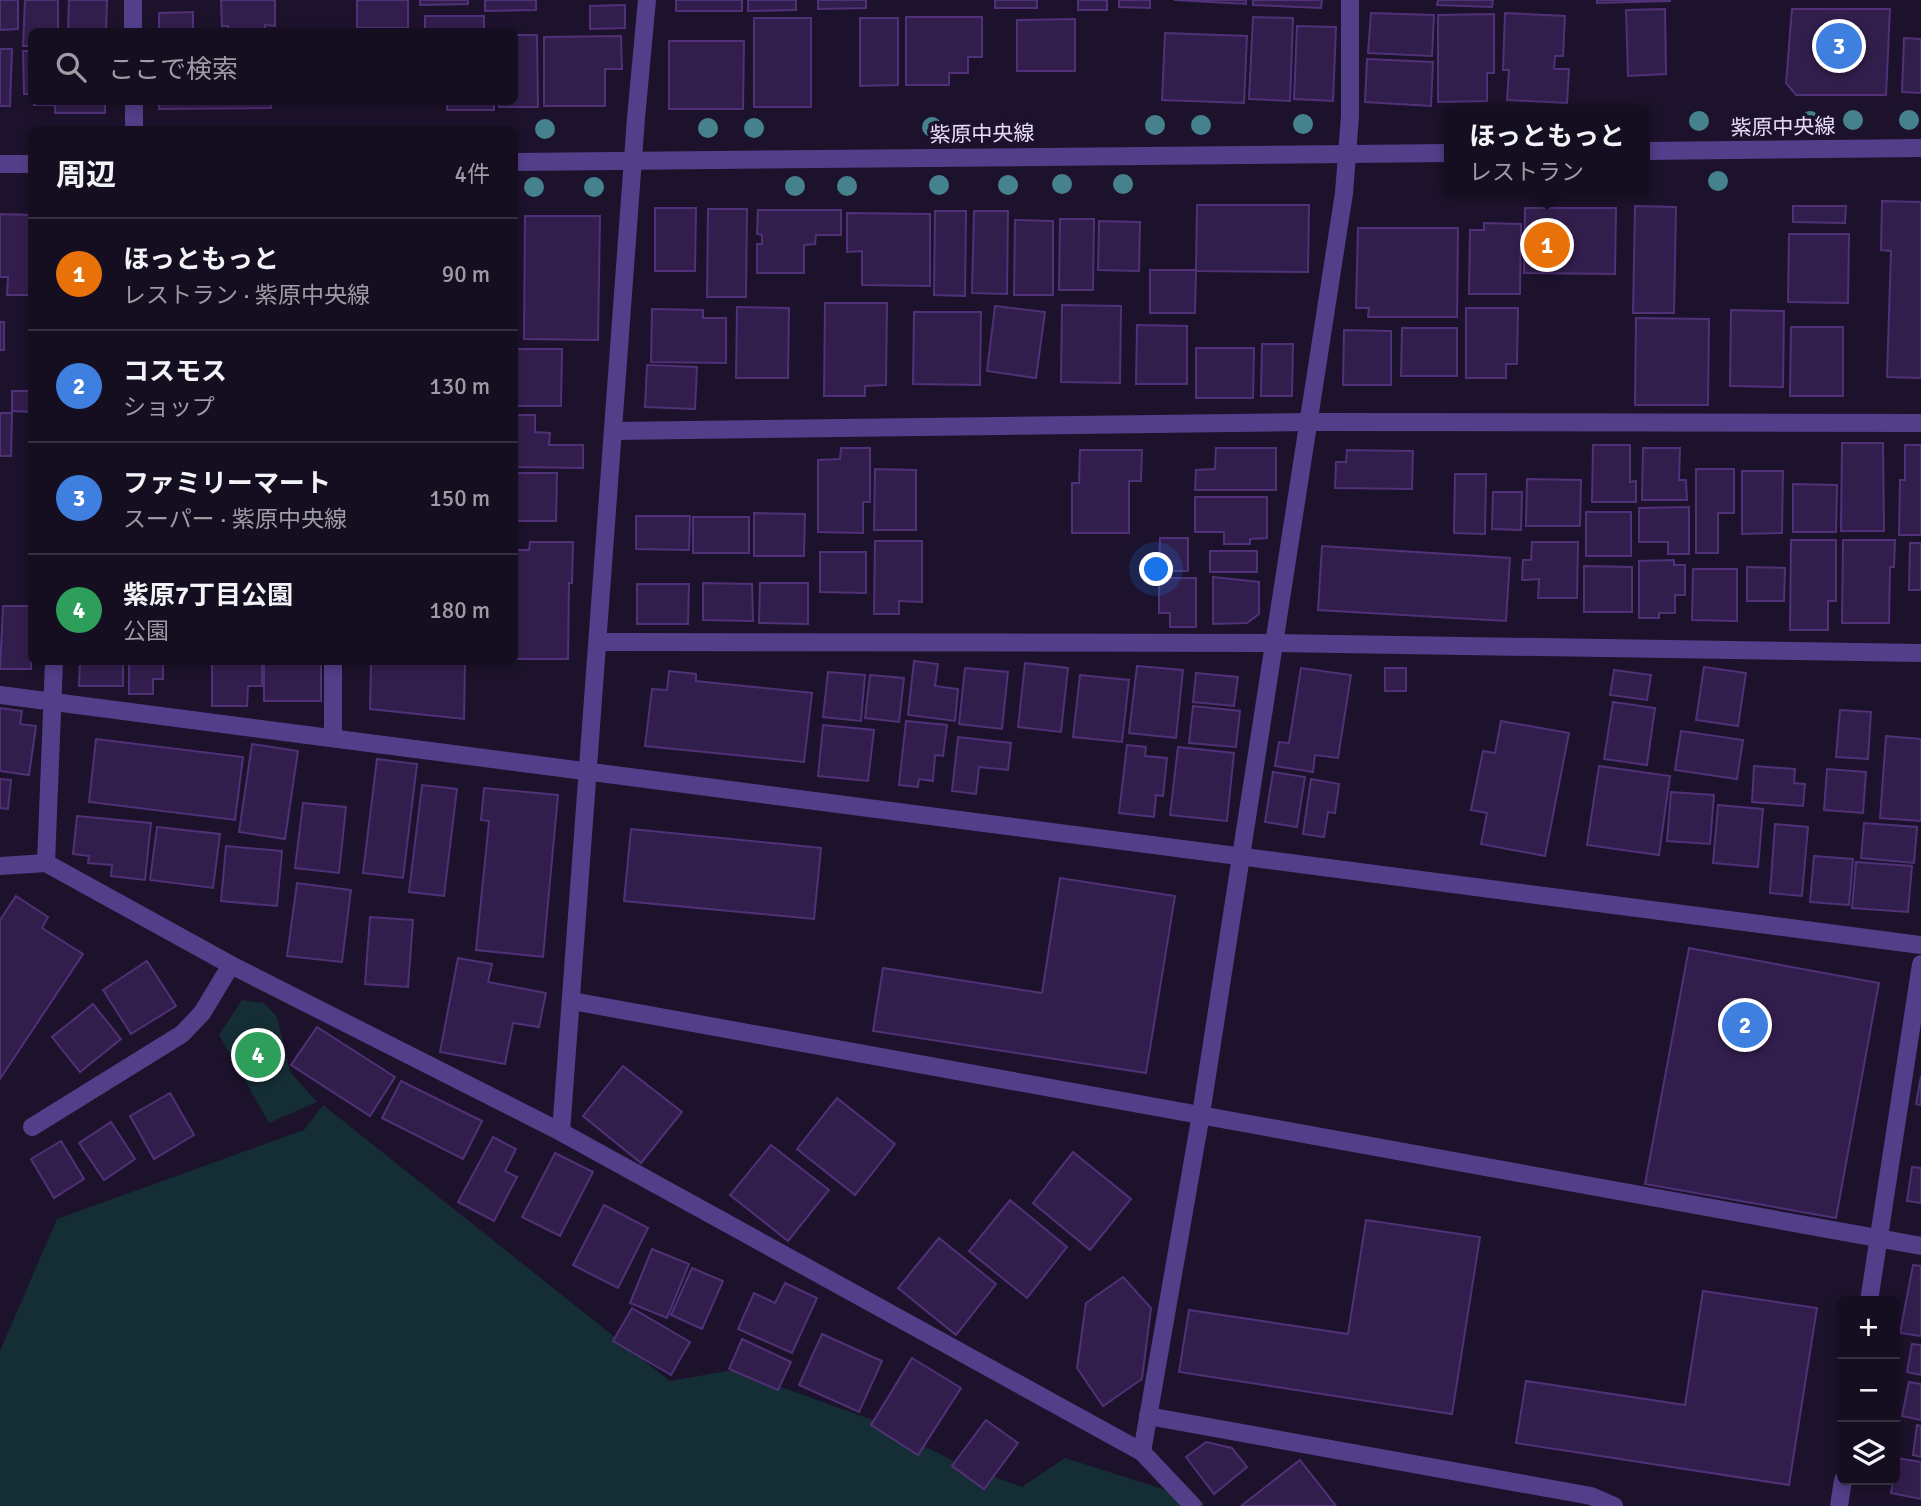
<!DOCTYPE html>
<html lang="ja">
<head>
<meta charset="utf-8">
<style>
  body { margin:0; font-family:Signika,"Noto Sans JP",sans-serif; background:#1e1729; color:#f1f3f6 }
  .controls { position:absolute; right:21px; bottom:21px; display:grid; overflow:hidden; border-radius:10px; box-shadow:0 4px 10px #0003 }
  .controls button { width:63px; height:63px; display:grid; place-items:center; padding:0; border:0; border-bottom:2px solid #342e3e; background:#150e20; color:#f1f3f6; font:35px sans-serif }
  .you { position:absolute; left:1157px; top:570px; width:24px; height:24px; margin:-18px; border:5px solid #fff; border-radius:50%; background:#1a73e8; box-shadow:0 0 0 10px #1a73e833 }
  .badge { display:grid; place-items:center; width:46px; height:46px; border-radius:50%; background:#0ea9f9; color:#fff; font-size:23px; font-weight:700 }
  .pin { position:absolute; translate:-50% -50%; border:4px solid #fff; box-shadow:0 2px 7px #0006 }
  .popup { position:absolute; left:1444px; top:105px; width:206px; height:91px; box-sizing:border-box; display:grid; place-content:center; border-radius:10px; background:#150e20; filter:drop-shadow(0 2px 5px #0005); font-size:23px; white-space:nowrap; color:#9d9ca5 }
  .popup b { font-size:26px; color:#f1f3f6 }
  .popup::after { content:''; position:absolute; left:50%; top:100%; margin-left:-14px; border:14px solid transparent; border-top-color:#150e20 }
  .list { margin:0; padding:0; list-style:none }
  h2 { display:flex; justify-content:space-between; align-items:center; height:91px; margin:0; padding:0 28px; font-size:30px }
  h2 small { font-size:23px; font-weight:400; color:#9d9ca5 }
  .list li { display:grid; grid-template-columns:46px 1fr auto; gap:21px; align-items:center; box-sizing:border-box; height:112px; padding:0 28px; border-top:2px solid #342e3e }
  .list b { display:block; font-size:26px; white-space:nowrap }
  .list p { margin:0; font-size:23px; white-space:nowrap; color:#9d9ca5 }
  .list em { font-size:23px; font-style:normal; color:#9d9ca5 }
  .icon { flex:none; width:38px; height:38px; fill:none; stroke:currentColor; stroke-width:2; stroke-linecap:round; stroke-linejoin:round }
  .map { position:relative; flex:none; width:1921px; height:1506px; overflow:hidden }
  .search { position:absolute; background:#150e20; box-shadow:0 4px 10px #0003; left:28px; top:28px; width:490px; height:77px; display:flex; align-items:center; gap:18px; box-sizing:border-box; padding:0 24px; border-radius:10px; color:#9d9ca5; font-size:26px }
  .panel { position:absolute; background:#150e20; box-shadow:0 4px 10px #0003; left:28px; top:126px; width:490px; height:539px; border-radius:10px }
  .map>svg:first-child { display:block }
  .green { fill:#152e35 }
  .building { fill:#321e4c; stroke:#503177; stroke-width:2 }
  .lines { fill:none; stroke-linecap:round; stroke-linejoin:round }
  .minor { stroke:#533e89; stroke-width:18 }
  .tertiary { stroke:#533e89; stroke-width:18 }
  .tree { fill:#46828d }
  .labels { text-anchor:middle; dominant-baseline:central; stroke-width:7; stroke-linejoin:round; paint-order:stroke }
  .street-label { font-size:21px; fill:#e9ddfe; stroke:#1c122b }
</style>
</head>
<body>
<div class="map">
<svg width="1921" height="1506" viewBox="0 0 1921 1506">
  <rect width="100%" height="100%" fill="#1c122b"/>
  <!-- green -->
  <g class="green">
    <path d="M242 1000 264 1003 277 1017 290 1072 317 1102 269 1123 219 1035Z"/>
    <path d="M323 1105 670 1381 733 1370 870 1419 964 1466 1022 1487 1065 1458 1204 1502V1506H0V1351L57 1219 304 1130Z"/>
  </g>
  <!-- building -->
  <g class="building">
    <path d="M0 0H18V29L0 30Z"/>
    <path d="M25 0H58V32H32V46H23Z"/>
    <path d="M69 0H107L106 32H68Z"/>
    <path d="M221 0H275V26L265 25V32H228V26H222Z"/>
    <rect x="357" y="0" width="51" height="28"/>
    <path d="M420 0H468V4L420 5Z"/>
    <path d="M485 0H536V10L485 11Z"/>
    <rect x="676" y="0" width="66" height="11"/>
    <path d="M748 0H796V10L748 11Z"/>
    <path d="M818 0H866V8L818 9Z"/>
    <rect x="995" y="0" width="42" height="8"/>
    <rect x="1078" y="0" width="29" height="10"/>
    <path d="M1119 0H1150V8L1119 7Z"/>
    <path d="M1174 0H1246V4Z"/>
    <path d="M1253 0H1322L1321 8 1253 5Z"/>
    <path d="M1438 0H1493L1492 7 1437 5Z"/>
    <path d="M1597 0H1670V1L1597 3Z"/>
    <path d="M625 5V28L590 29V6Z"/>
    <path d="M1665 9 1666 74 1628 76 1626 10Z"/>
    <path d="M1792 9H1890L1886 95H1796L1786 83Z"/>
    <path d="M193 12V32H159V13Z"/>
    <path d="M1371 13 1434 15 1432 56 1368 53Z"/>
    <path d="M1505 13 1565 16 1563 56H1555L1554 69H1569L1567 103 1507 100 1509 70H1503Z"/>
    <path d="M1494 14V73H1487V101L1438 102V15Z"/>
    <rect x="425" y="16" width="59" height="16"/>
    <path d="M906 17H982V57H968V73H949V85H906Z"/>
    <path d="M1253 17 1293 18 1290 101 1249 99Z"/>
    <rect x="754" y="18" width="57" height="89"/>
    <path d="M860 18H898V85L860 86Z"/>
    <path d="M1075 19V71H1017V20Z"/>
    <path d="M1297 26 1336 27 1333 101 1294 99Z"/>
    <path d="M1165 33 1247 36 1244 103 1162 100Z"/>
    <path d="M514 35H537L538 107H499V102H514Z"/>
    <path d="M621 36 622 69H605V106H544V37Z"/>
    <path d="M1904 38 1921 39V93L1902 92Z"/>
    <path d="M669 41H744L743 109H669Z"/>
    <path d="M0 49H12L10 106H0Z"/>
    <path d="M23 51H32V94H24Z"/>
    <path d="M1367 59 1433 62 1431 106 1365 102Z"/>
    <path d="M34 102H105V113H55V105H34Z"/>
    <path d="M159 102H271V108L159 109Z"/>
    <rect x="447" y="102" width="47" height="8"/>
    <path d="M1882 201 1921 202V378L1887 377 1891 251 1881 250Z"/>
    <path d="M1197 205H1309L1308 272 1196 271Z"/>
    <path d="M1635 206 1676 207 1674 313H1633Z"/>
    <path d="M1793 206H1846L1845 223 1793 222Z"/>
    <path d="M655 208H696L695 271H655Z"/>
    <path d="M1525 208H1616L1615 274 1524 273Z"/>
    <path d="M708 209H747L746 297H707Z"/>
    <path d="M758 210H841V235H816L815 244 804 245V273H757V244H762V235L757 234Z"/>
    <path d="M935 211H966L965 296 934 295Z"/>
    <path d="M974 211H1008L1007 294 972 293Z"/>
    <path d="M847 213 930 214V286L862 285V251L847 252Z"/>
    <path d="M0 214 32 215V295H7L8 277H0Z"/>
    <path d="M525 216H600L598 340 524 339Z"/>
    <path d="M1060 219H1094L1093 290H1059Z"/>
    <path d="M1015 220 1053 221V295H1014Z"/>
    <path d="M1099 221 1140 222 1139 271 1098 270Z"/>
    <path d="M1484 223 1521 224 1520 294H1469L1470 230H1484Z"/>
    <path d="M1358 228H1458L1457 317H1368L1369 308H1356Z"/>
    <path d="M1789 234H1849L1848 303 1788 302Z"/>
    <path d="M1150 270H1196L1195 313H1150Z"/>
    <path d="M825 303H887L886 385 865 386V396H824Z"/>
    <path d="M1062 305 1121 306 1120 383 1061 382Z"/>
    <path d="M995 306 1045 312 1036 378 987 371Z"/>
    <path d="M737 307 789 308 788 378H736Z"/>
    <path d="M1466 308H1518L1517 364H1506V378H1466Z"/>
    <path d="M652 309 703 310V318H726V363L651 362Z"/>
    <path d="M1731 310 1784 311 1783 387 1730 386Z"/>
    <path d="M914 312H981L980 385 913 384Z"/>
    <path d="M1636 318 1709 319 1708 405H1635Z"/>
    <rect x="0" y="322" width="4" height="28"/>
    <path d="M1137 325 1187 326V384H1136Z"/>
    <path d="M1791 327H1843V396H1790Z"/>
    <path d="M1402 328H1457V376H1401Z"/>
    <path d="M1344 330 1391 331V385H1343Z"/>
    <path d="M1262 344H1293L1292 396H1261Z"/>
    <path d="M1196 348H1254L1253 398H1196Z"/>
    <path d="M515 349H562L561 406H515Z"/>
    <path d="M647 365 697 367 695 409 645 407Z"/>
    <path d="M12 391H32V412L12 411Z"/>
    <path d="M0 413H12L11 456H0Z"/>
    <path d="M514 415H535V432L550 433 549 445H583V468L514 467Z"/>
    <path d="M1842 443H1883L1884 531H1841Z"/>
    <path d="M1593 445H1630V482L1636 481V502H1592Z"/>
    <path d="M1905 445H1921V535H1899L1900 480H1905Z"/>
    <path d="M841 448H870V502H863V533L818 532V460L840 459Z"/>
    <path d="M1216 448H1276V490H1195L1196 470 1215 469Z"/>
    <path d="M1643 448H1680L1679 480H1686L1687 500H1642Z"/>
    <path d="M1080 450H1142L1141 481H1129V533H1072V483H1079Z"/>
    <path d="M1347 450 1413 451 1412 489 1335 488 1336 462H1346Z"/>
    <path d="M875 469 916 470V530H874Z"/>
    <path d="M1696 469H1734V513H1718V553H1696Z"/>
    <path d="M1742 471H1783L1782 533 1742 534Z"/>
    <path d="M514 473H557L556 521H514Z"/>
    <path d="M1455 474H1486L1485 534 1454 533Z"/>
    <path d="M1527 479 1581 480 1580 526H1526Z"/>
    <path d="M1793 484 1837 485 1836 532H1793Z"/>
    <path d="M1493 492H1522L1521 530 1492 529Z"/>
    <path d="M1195 497H1267V538L1250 539V544H1224V532H1195Z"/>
    <path d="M1689 507V554H1668V542H1639V508Z"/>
    <rect x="1586" y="512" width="45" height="44"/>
    <path d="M754 513 805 514 804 556H754Z"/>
    <path d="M636 516H690L689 550 636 549Z"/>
    <rect x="693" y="517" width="56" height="36"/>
    <path d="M1160 538H1188V571H1159Z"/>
    <path d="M1791 540H1836V601H1828V630H1790Z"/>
    <path d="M1843 540H1895L1894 567H1890L1889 623H1842Z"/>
    <path d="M875 541H922V602L899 601V614H874Z"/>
    <path d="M530 542H573L572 583H569L568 659H514V550H529Z"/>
    <path d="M1532 542H1578L1577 598H1538L1539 579 1522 580 1523 560H1531Z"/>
    <path d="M1910 543H1921V590H1909Z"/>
    <path d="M1322 546 1510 558 1506 621 1318 610Z"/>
    <rect x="1210" y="551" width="47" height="21"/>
    <path d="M820 552H866V593L820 592Z"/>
    <path d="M1674 560V565H1685V595H1675V613H1659V618H1639V561Z"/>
    <path d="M1584 566 1632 567V612H1584Z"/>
    <path d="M1747 567 1785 568 1784 601H1747Z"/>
    <path d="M1693 569H1737V621L1692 620Z"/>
    <path d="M1213 577 1259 582V614L1247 623 1213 624Z"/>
    <path d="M1159 578H1196V627H1170V613H1159Z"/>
    <path d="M703 583 752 584 753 621 703 620Z"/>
    <path d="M760 583H808V624L759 623Z"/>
    <path d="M637 584H689L688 624H637Z"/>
    <path d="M3 606H32L31 669H0Z"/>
    <path d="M914 661 938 664 935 686 958 689 955 721 908 715Z"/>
    <path d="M80 662H123V686H79Z"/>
    <path d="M129 662H163V679H153V694H129Z"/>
    <path d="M212 662H262V686H248L247 706H212Z"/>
    <rect x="264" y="662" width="57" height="39"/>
    <path d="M371 662H465L464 719 370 709Z"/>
    <path d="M1025 663 1068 668 1061 732 1018 727Z"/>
    <path d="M1137 666 1183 670 1176 738 1129 733Z"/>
    <path d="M1704 667 1746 673 1738 726 1696 720Z"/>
    <path d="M965 668 1008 672 1002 729 959 724Z"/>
    <path d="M1301 668 1351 675 1338 758 1315 755 1313 772 1275 766 1279 742 1289 743Z"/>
    <rect x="1385" y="668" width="21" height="23"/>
    <path d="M1614 670 1651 675 1647 700 1610 695Z"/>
    <path d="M669 671 696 674V681L812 693 804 762 645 746 652 689 667 690Z"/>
    <path d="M828 672 865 675 861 721 823 717Z"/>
    <path d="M1196 673 1238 677 1234 706 1193 702Z"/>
    <path d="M870 675 904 678 899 722 865 718Z"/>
    <path d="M1080 675 1129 680 1122 742 1073 737Z"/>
    <path d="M1613 702 1655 708 1647 765 1604 759Z"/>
    <path d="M1193 706 1240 711 1236 747 1189 743Z"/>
    <path d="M0 708 22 711 20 724 36 726 29 775 0 771Z"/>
    <path d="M1840 710 1871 712 1868 759 1836 757Z"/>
    <path d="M906 721 947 725 943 756 935 755 933 781 919 779 918 787 899 785Z"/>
    <path d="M1501 721 1569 733 1545 856 1481 844 1487 813 1471 810 1483 751 1495 753Z"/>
    <path d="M823 725 874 730 868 781 818 776Z"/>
    <path d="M1681 731 1743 740 1737 779 1675 770Z"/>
    <path d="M1886 736 1921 739V821L1880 818Z"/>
    <path d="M958 737 1011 743 1008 770 979 767 976 794 952 791Z"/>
    <path d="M96 739 243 757 235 820 89 802Z"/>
    <path d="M252 744 298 751 285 839 239 832Z"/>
    <path d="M1127 745 1146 747 1145 756 1167 758 1163 796 1156 795 1154 817 1119 813Z"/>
    <path d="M1178 747 1234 753 1227 821 1170 815Z"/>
    <path d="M377 759 417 764 403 878 363 873Z"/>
    <path d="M1599 766 1670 776 1659 855 1587 845Z"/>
    <path d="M1754 766 1795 769 1794 783 1805 784 1803 806 1752 802Z"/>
    <path d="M1827 769 1866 772 1863 813 1824 810Z"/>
    <path d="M1273 772 1305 777 1297 827 1265 822Z"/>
    <path d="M0 779 11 780 8 809 0 808Z"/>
    <path d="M1311 779 1339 784 1335 813 1328 812 1324 837 1303 834Z"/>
    <path d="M422 785 457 789 444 896 409 892Z"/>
    <path d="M484 788 558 795 543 957 476 950 489 821 481 820Z"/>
    <path d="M1671 792 1714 795 1710 844 1667 841Z"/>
    <path d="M303 803 346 807 339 873 295 868Z"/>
    <path d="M1718 805 1763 809 1758 867 1713 863Z"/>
    <path d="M77 816 151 823 145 880 111 876 112 865 88 863 89 856 73 854Z"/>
    <path d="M1864 823 1917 827 1914 863 1861 858Z"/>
    <path d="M1775 824 1808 827 1802 896 1770 893Z"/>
    <path d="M157 827 220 834 213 888 150 880Z"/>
    <path d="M631 829 821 848 814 919 624 901Z"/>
    <path d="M226 846 282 851 277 906 221 901Z"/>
    <path d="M1814 856 1853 859 1849 905 1810 902Z"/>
    <path d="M1856 862 1912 866 1908 912 1852 908Z"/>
    <path d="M1060 878 1175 896 1146 1073 873 1031 883 968 1042 993Z"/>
    <path d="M297 883 351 890 342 962 287 956Z"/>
    <path d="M16 896 48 917 42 928 83 954 0 1079V920Z"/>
    <path d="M370 917 413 920 408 987 365 984Z"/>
    <path d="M1689 948 1879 983 1836 1218 1645 1184Z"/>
    <path d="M458 958 492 964 488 982 546 993 539 1027 513 1023 505 1064 440 1052Z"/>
    <path d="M147 961 176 1006 131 1034 103 990Z"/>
    <path d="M93 1004 121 1039 80 1072 52 1037Z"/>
    <path d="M317 1027 395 1077 370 1116 291 1065Z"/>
    <path d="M623 1066 682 1112 641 1163 583 1116Z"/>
    <path d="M1921 1076V1105L1916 1104Z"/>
    <path d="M401 1081 482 1121 463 1159 382 1118Z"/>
    <path d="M170 1093 194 1135 154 1159 130 1116Z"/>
    <path d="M837 1098 895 1144 855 1195 797 1149Z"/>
    <path d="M111 1122 135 1159 104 1180 79 1143Z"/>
    <path d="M493 1137 516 1149 505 1171 517 1177 494 1221 458 1202Z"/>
    <path d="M61 1141 84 1179 54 1198 31 1159Z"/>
    <path d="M771 1145 829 1190 788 1241 730 1195Z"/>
    <path d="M1073 1152 1131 1199 1090 1250 1033 1203Z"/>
    <path d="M555 1153 593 1172 560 1236 522 1217Z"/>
    <path d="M1912 1167 1921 1168V1203L1907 1201Z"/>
    <path d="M1010 1200 1067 1247 1027 1298 969 1251Z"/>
    <path d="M604 1205 648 1228 618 1288 573 1265Z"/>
    <path d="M1366 1220 1480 1237 1452 1414 1179 1372 1189 1310 1348 1334Z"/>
    <path d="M939 1238 996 1284 956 1335 898 1288Z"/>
    <path d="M652 1249 689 1264 667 1318 630 1303Z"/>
    <path d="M1913 1265 1921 1266V1336L1900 1333Z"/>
    <path d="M692 1268 723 1281 702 1329 671 1315Z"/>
    <path d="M1123 1277 1151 1308 1142 1379 1103 1406 1077 1368 1086 1303Z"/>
    <path d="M785 1283 817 1298 792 1353 738 1329 754 1293 775 1303Z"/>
    <path d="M1703 1291 1817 1308 1789 1485 1516 1443 1526 1381 1685 1405Z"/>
    <path d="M632 1308 690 1342 671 1375 613 1341Z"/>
    <path d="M822 1334 882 1361 859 1412 799 1385Z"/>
    <path d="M742 1339 791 1362 778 1390 729 1369Z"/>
    <path d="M1912 1344 1921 1345V1375L1907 1372Z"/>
    <path d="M912 1358 961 1388 918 1455 871 1425Z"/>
    <path d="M1909 1382 1921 1384V1420L1902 1416Z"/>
    <path d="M986 1420 1018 1443 984 1489 952 1466Z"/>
    <path d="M1917 1425 1921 1426V1457L1913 1455Z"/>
    <path d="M1206 1442 1232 1448 1247 1467 1214 1494 1186 1457Z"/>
    <path d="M1897 1458 1921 1462V1499L1891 1493Z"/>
    <path d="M1300 1460 1336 1506H1241Z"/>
  </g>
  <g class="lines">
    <!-- minor -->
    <g class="minor">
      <path d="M133 0V32"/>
      <path d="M134 102V130"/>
      <path d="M614 431 1308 422 1921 423"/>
      <path d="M599 642 1274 643 1921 653"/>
      <path d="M0 695 1921 945"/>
      <path d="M333 737V662"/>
      <path d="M46 863 54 662"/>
      <path d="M0 866 46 863 231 965 561 1132 1142 1452 1193 1506"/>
      <path d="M572 1001 1921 1246"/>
      <path d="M32 1127 182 1034 202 1013 231 965"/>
      <path d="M561 1132 636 118 647 0"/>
      <path d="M1869 1301 1921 964"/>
      <path d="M1148 1416 1591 1496 1614 1506"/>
      <path d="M1142 1452 1201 1114 1344 193 1350 116V0"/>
      <path d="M1839 1506 1843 1480"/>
    </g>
    <!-- tertiary -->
    <g class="tertiary">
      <path d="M1645 151 1921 148"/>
      <path d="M514 162 1449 153"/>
      <path d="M0 164H32"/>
    </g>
  </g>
  <!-- trees -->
  <g class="tree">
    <circle cx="1853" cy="120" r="10"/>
    <circle cx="1909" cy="120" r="10"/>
    <circle cx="1699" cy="121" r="10"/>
    <circle cx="1810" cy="121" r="10"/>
    <circle cx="1303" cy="124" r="10"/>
    <circle cx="1155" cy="125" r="10"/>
    <circle cx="1201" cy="125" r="10"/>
    <circle cx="932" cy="127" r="10"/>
    <circle cx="708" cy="128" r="10"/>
    <circle cx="754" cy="128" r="10"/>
    <circle cx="545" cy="129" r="10"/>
    <circle cx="1718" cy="181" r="10"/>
    <circle cx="1062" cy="184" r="10"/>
    <circle cx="1123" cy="184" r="10"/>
    <circle cx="939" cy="185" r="10"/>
    <circle cx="1008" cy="185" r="10"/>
    <circle cx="795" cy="186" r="10"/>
    <circle cx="847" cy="186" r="10"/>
    <circle cx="534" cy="187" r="10"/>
    <circle cx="594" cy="187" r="10"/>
  </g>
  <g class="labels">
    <!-- street labels -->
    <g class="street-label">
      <text transform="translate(1783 127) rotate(-1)">紫原中央線</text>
      <text transform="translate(982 134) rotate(-1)">紫原中央線</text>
    </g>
  </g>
</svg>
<div class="controls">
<button>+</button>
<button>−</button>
<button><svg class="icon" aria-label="layers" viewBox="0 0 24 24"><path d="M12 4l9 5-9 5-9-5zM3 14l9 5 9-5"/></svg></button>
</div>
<div class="you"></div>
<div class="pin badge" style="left:1547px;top:245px;background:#e8710a">1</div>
<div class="popup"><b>ほっともっと</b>レストラン</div>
<div class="pin badge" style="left:1745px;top:1025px;background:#3f7fe0">2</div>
<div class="pin badge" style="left:1839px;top:46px;background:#3f7fe0">3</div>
<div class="pin badge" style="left:258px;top:1055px;background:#2e9e5b">4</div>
<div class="search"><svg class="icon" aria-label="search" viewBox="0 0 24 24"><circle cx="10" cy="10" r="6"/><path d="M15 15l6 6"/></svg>ここで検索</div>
<section class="panel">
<h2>周辺<small>4件</small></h2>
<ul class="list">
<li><span class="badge" style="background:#e8710a">1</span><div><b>ほっともっと</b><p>レストラン · 紫原中央線</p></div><em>90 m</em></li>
<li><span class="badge" style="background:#3f7fe0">2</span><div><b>コスモス</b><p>ショップ</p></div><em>130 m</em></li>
<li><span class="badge" style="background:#3f7fe0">3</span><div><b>ファミリーマート</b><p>スーパー · 紫原中央線</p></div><em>150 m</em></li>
<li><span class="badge" style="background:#2e9e5b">4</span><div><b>紫原7丁目公園</b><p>公園</p></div><em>180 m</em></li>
</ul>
</section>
</div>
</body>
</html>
